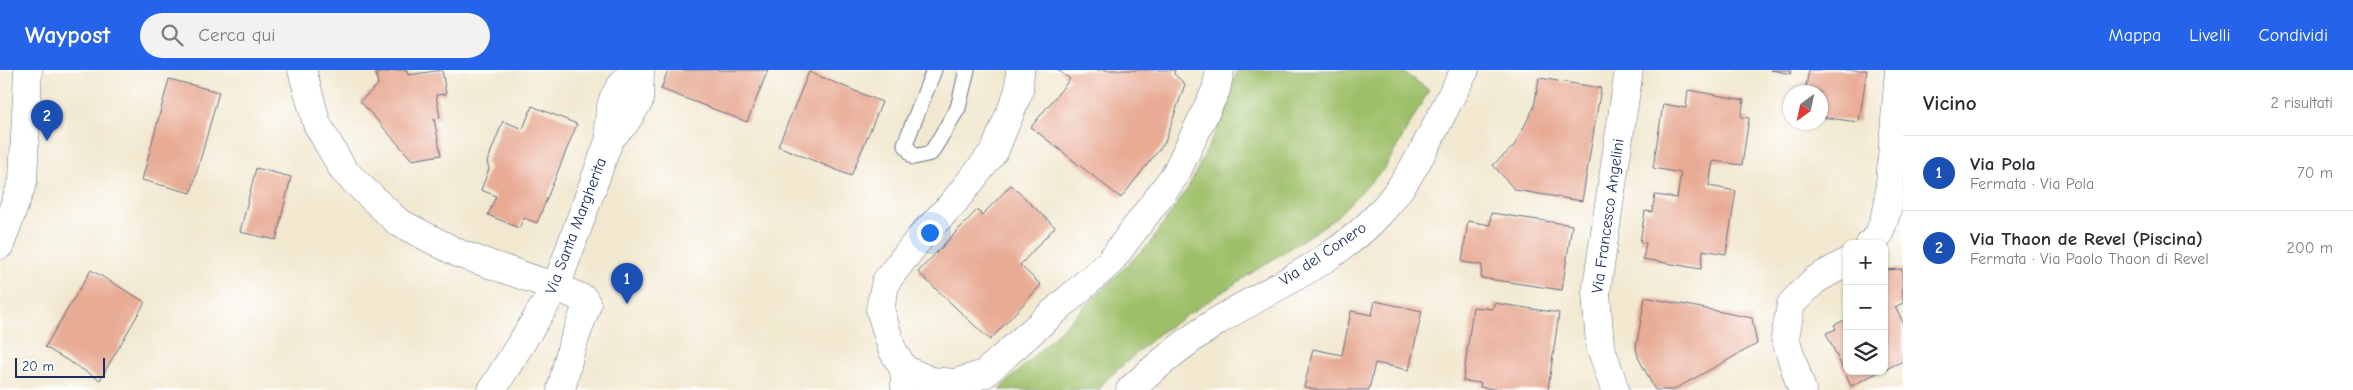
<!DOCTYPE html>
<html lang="it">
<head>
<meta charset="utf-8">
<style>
  body { margin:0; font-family:"Comic Neue",sans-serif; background:#f2f2f3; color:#2b2b33 }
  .controls { position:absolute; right:15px; bottom:15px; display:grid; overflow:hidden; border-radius:10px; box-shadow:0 1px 4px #0004 }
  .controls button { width:45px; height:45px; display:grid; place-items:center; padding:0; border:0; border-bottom:1px solid #e1e1e2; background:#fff; color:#2b2b33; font:25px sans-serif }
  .compass { position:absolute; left:1783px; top:15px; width:45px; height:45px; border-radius:50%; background:#fff; box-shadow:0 1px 4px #0004; rotate:213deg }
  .scale { position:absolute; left:15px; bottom:12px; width:90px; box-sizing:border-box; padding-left:5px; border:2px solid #1b2f5e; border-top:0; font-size:14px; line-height:18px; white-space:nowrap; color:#1b2f5e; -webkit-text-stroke:4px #fff; paint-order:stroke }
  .you { position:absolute; left:929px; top:162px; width:18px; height:18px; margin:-12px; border:4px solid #fff; border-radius:50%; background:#1a73e8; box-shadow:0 0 0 8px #1a73e833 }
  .badge { display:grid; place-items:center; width:32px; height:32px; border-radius:50%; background:#2563eb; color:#fff; font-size:16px; font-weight:700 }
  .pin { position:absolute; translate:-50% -41px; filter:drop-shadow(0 1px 2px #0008) }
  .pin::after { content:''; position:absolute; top:26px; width:18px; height:15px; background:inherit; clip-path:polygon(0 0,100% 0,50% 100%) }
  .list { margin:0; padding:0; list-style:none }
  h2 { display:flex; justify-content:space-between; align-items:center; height:65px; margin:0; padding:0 20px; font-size:21px }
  h2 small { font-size:16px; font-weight:400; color:#7c7c81 }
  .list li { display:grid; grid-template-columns:32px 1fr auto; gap:15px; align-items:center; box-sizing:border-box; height:75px; padding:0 20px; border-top:1px solid #e1e1e2 }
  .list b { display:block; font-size:19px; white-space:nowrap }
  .list p { margin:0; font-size:16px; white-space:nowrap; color:#7c7c81 }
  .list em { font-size:16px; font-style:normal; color:#7c7c81 }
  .icon { flex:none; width:28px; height:28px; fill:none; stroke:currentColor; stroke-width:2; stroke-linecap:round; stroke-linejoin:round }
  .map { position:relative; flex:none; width:1903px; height:320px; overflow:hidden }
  header { display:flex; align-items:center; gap:30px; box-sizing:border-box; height:70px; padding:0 25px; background:#2563eb; color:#fff }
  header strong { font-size:24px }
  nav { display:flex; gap:28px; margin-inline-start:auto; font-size:18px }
  .search { width:350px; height:45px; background:#f2f2f3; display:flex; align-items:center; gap:12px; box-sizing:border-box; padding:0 18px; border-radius:28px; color:#7c7c81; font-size:19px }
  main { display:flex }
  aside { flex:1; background:#fff }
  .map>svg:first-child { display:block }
  .green { fill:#9dbf68; stroke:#5c7763 }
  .building { fill:#e8ab94 }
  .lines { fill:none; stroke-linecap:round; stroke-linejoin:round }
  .service-casing { stroke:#667086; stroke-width:17 }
  .minor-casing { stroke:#667086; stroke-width:29 }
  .tertiary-casing { stroke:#667086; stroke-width:29 }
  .secondary-casing { stroke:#667086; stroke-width:29 }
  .service { stroke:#fff; stroke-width:15 }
  .minor { stroke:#fff; stroke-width:28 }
  .tertiary { stroke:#fff; stroke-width:28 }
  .secondary { stroke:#fff; stroke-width:28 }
  .labels { text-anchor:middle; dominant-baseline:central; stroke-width:4; stroke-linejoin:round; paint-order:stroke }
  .street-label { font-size:16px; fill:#1b2f5e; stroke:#fff }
</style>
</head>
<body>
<header>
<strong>Waypost</strong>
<div class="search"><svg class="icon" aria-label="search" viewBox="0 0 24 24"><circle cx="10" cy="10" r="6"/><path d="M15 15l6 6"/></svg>Cerca qui</div>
<nav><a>Mappa</a><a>Livelli</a><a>Condividi</a></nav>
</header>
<main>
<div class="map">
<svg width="1903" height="320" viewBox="0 0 1903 320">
  <rect width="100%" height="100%" fill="#fff"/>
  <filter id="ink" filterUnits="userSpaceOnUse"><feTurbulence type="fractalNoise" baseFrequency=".02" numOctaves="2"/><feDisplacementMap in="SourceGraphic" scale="10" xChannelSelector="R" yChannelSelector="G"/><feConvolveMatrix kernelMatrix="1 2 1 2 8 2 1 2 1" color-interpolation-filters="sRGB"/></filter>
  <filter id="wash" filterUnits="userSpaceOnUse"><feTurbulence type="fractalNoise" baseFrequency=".0096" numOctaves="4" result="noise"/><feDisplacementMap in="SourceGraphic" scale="20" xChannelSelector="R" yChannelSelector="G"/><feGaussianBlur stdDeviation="1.12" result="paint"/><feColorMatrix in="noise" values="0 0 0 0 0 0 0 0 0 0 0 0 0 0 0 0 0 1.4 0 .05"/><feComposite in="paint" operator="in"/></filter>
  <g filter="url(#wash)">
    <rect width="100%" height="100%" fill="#f1e8cf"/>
    <!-- green -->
    <path class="green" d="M1237 0H1400L1429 20 1385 98 1333 150 1158 264 1105 311 1099 320H999L1150 173 1188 118 1223 47Z"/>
    <g id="blocks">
      <!-- building -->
      <g class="building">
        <path d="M398 0H407L408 5 442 0 446 24 436 25 440 48 434 49 441 85 412 90 360 31 378 15 376 4Z"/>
        <path d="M668 0H768L747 52 661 19Z"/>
        <path d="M1058 0H1175L1174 4 1185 14 1165 72 1121 128 1031 57 1070 9Z"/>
        <path d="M1771 0H1792L1791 4Z"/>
        <path d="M1809 0H1867L1859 52 1820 47V22H1805Z"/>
        <path d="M809 2 882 32 851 106 778 76Z"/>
        <path d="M1539 8 1601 18 1582 131 1515 120 1493 95 1514 76 1534 37Z"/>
        <path d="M169 9 219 22 191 123 142 110Z"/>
        <path d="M1688 20 1744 30 1741 47 1749 48 1742 95 1713 91 1709 116 1736 121 1726 184 1703 180 1701 199 1643 189 1646 173 1640 172 1645 141 1652 142 1655 125 1677 128 1681 103 1653 98 1663 34 1686 38Z"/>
        <path d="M532 36 577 54 537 153 524 148 519 158 488 145 496 126 481 120 489 99 487 92 503 51 523 59Z"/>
        <path d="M256 98 291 107 276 170 240 162Z"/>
        <path d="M1011 115 1055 157 1020 195 1041 215 990 270 918 202 977 140 982 145Z"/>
        <path d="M1491 143 1572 155 1562 220 1481 208 1482 195 1462 192 1468 151 1490 155Z"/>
        <path d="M1902 199 1903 233 1895 237 1903 252V291L1884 300V200Z"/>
        <path d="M91 200 145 232 100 310 45 277Z"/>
        <path d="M1645 227 1752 248 1757 274 1673 320H1655L1638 287 1636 278Z"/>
        <path d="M1375 231 1422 241 1409 300 1375 293 1369 320H1320L1304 317 1313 279 1342 285 1351 241 1372 245Z"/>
        <path d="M1494 233 1559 243 1548 320H1499L1480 317 1481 313 1463 311 1473 237 1493 239Z"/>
        <path d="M1847 249V301H1881L1851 316 1826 263 1836 259 1834 255Z"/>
      </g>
    </g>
  </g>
  <g filter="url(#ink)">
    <use href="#blocks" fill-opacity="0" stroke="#667086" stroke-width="1"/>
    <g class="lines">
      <!-- service casing -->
      <g class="service-casing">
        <path id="service" d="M934 0 905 74 914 87 931 83 958 38 967 0"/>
      </g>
      <!-- minor casing -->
      <g class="minor-casing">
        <g id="minor">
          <path d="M1870 174 1878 167 1888 138 1899 0"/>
          <path d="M556 217 584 229 587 235 571 279 561 320"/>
          <path d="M904 299 931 311 955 313 984 304 1110 192 1175 105 1216 20 1220 0"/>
          <path d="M905 316 904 299 892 279 880 239 886 211 919 169 954 132 995 80 1019 21 1020 0"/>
          <path d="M1615 320 1600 275 1596 223 1629 0"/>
          <path d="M1802 320 1785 268 1791 234 1815 210 1847 192"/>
        </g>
      </g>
      <!-- tertiary casing -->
      <g class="tertiary-casing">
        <g id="tertiary">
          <path d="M302 0 317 54 344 101 398 152 460 184 556 217"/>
          <path d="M610 68C606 37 613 21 635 0"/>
          <path d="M0 175 23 111 28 0"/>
          <path d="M492 320 556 217 610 68 625 53 639 31 640 0"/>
        </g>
      </g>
      <!-- secondary casing -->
      <g class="secondary-casing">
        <path id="secondary" d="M1130 320C1157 295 1185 272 1216 252 1269 219 1338 190 1380 143 1418 102 1438 48 1465 0"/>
      </g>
      <!-- service -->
      <use href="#service" class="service"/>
      <!-- minor -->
      <use href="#minor" class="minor"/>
      <!-- tertiary -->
      <use href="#tertiary" class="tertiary"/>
      <!-- secondary -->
      <use href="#secondary" class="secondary"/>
    </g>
  </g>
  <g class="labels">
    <!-- street labels -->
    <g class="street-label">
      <text transform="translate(1608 146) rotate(-82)">Via Francesco Angelini</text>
      <text transform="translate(576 156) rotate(-69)">Via Santa Margherita</text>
      <text transform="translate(1323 184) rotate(-34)">Via del Conero</text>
    </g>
  </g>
</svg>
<div class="controls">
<button>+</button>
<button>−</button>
<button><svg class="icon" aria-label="layers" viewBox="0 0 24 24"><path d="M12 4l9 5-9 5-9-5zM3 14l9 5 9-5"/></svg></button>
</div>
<svg class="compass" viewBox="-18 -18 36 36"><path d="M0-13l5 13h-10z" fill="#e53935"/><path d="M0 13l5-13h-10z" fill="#7c7c81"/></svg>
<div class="scale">20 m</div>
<div class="you"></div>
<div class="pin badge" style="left:627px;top:234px;background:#1a4fb4">1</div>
<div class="pin badge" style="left:47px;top:71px;background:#1a4fb4">2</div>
</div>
<aside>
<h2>Vicino<small>2 risultati</small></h2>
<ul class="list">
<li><span class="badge" style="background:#1a4fb4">1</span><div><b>Via Pola</b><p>Fermata · Via Pola</p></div><em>70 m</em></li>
<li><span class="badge" style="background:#1a4fb4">2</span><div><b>Via Thaon de Revel (Piscina)</b><p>Fermata · Via Paolo Thaon di Revel</p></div><em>200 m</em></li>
</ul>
</aside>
</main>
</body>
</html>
